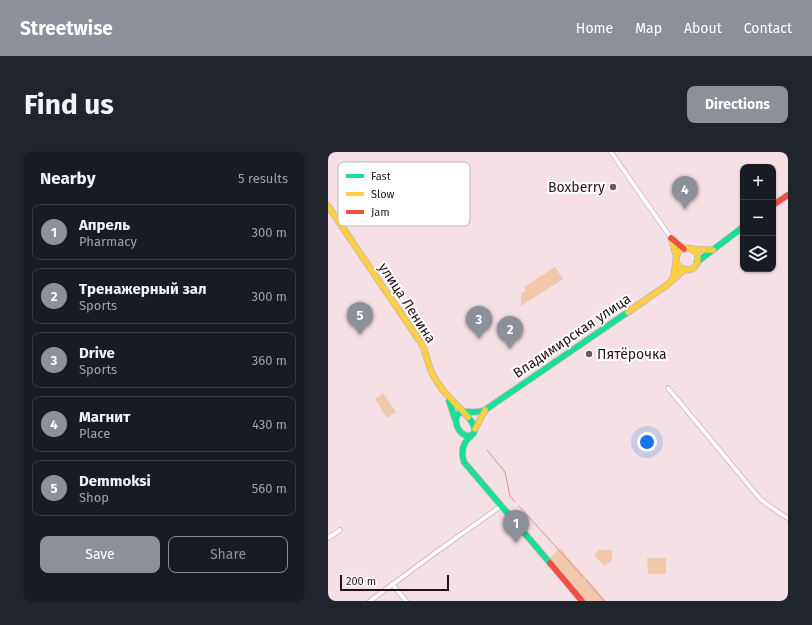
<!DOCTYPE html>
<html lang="en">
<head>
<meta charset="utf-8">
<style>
  body { margin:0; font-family:"Fira Sans",sans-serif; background:#20242c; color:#f1f3f6 }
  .controls { position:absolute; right:12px; top:12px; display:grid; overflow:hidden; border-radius:8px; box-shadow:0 1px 3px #0004 }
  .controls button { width:36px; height:36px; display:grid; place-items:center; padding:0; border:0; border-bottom:1px solid #363941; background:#171b24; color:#f1f3f6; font:20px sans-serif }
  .scale { position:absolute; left:12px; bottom:10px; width:109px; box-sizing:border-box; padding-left:4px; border:2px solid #261216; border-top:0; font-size:11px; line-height:14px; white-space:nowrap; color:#261216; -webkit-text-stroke:3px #fff; paint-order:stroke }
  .you { position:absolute; left:319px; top:290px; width:14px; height:14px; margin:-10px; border:3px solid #fff; border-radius:50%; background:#1a73e8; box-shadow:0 0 0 6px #1a73e833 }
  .badge { display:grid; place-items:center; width:26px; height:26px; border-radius:50%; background:#8c9099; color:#fff; font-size:13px; font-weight:700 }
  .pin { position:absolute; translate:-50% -33px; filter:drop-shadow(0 1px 2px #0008) }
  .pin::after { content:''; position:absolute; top:21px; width:14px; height:12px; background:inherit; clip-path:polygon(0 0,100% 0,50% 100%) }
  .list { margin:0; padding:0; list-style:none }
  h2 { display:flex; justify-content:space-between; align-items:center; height:52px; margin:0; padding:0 16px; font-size:17px }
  h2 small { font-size:13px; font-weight:400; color:#9ea1a6 }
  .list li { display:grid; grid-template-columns:26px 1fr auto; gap:12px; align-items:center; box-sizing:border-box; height:56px; margin:0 8px 8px; padding:0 8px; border:1px solid #363941; border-radius:8px }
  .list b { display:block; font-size:15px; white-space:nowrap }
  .list p { margin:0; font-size:13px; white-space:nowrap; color:#9ea1a6 }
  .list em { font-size:13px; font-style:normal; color:#9ea1a6 }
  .actions { display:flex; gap:8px; padding:12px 16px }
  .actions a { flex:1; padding:9px 0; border:1px solid #8c9099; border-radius:8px; text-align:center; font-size:14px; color:#8c9099 }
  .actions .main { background:#8c9099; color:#fff }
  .icon { flex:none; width:22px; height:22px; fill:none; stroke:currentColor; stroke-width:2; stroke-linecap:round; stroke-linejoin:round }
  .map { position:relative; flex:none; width:460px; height:449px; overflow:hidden; border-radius:8px }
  header { display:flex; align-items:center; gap:24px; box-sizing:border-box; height:56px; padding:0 20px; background:#8c9099; color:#fff }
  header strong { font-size:19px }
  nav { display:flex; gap:22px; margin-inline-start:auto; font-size:14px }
  .intro { display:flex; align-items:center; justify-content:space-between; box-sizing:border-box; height:96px; padding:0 24px }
  h1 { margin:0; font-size:28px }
  .button { padding:10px 18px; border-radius:8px; background:#8c9099; color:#fff; font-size:14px; font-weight:700 }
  main { display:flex; gap:24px; padding:0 24px }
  aside { flex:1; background:#171b24; border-radius:8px; box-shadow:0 1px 3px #0004 }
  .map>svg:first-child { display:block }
  .green { fill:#f1c9aa }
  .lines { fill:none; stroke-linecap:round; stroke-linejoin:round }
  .stream { stroke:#dc8ea0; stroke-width:1 }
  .street-casing { stroke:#c6b3b6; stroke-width:5.5 }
  .fast-casing { stroke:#c6b3b6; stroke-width:7 }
  .slow-casing { stroke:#c6b3b6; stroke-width:7 }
  .jam-casing { stroke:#c6b3b6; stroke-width:7 }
  .street { stroke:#fefafb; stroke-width:4 }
  .fast { stroke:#16e098; stroke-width:5.5 }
  .slow { stroke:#ffcf43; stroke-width:5.5 }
  .jam { stroke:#f24e42; stroke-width:5.5 }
  .poi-dot { fill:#6e5a5e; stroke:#fff; stroke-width:1.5 }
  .labels { text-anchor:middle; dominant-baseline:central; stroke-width:4; stroke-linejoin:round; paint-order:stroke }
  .poi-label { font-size:14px; fill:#261216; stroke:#fff; text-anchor:end }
  .street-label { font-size:14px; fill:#261216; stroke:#fff }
  .key { fill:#fff; stroke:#beb8b9; stroke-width:1 }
  .key-label { font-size:11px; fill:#261216 }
</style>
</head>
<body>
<header>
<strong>Streetwise</strong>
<nav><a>Home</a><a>Map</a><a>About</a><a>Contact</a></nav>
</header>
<div class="intro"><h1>Find us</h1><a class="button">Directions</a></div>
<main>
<aside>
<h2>Nearby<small>5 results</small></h2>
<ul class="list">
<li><span class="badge">1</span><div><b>Апрель</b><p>Pharmacy</p></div><em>300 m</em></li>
<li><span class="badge">2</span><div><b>Тренажерный зал</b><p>Sports</p></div><em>300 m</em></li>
<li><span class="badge">3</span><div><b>Drive</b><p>Sports</p></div><em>360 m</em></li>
<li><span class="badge">4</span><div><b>Магнит</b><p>Place</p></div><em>430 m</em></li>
<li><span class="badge">5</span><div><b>Demmoksi</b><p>Shop</p></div><em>560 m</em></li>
</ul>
<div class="actions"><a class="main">Save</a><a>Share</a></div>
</aside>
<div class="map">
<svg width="460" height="449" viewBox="0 0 460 449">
  <rect width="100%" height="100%" fill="#f5e1e5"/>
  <!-- green -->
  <g class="green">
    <path d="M227 115 235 127 193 154V141L198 138 196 135Z"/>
    <path d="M55 241 68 260 59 266 47 247Z"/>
    <path d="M232 396 278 449H258L222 406Z"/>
    <path d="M271 398H284V408L276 414 266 403Z"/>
    <path d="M319 406H338V422H320Z"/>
  </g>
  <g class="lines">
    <!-- stream -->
    <g class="stream">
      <path d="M159 298 177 320 182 344 187 350"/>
      <path d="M191 354 255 425"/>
      <path d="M258 428 276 449"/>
    </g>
    <!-- street casing -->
    <g class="street-casing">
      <g id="street">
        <path d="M283 0 343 86"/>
        <path d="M8 66 36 48 45 61"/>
        <path d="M340 236 433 348 453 362 460 366"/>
        <path d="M0 386 12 378"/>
        <path d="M64 432 78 449"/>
        <path d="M42 449 107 401 173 354"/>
      </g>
    </g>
    <!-- fast casing -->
    <g class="fast-casing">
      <g id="fast">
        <path d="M369 110 415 75"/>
        <path d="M121 249 127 267"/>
        <path d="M140 265C159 287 130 291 128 269 128 266 128 263 131 261 136 259 143 260 147 260 151 260 154 259 157 258L300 160"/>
        <path d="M143 284C134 291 133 300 136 310L222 411"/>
      </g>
    </g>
    <!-- slow casing -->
    <g class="slow-casing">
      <g id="slow">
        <path d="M0 54 93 191C99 201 99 211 104 221 113 240 127 250 140 265"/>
        <path d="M343 86 348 103"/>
        <circle cx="359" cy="107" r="11"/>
        <path d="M363 97 385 98"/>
        <path d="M344 128 346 122 348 109"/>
        <path d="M300 160 339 133 357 117"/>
        <path d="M147 277 157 258"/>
      </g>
    </g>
    <!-- jam casing -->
    <g class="jam-casing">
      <g id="jam">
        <path d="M445 53 460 43"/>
        <path d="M343 86 356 97"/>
        <path d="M222 411 254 449"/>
      </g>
    </g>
    <!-- street -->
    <use href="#street" class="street"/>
    <!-- fast -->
    <use href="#fast" class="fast"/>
    <!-- slow -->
    <use href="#slow" class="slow"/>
    <!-- jam -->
    <use href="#jam" class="jam"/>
  </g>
  <!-- markers -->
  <g class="poi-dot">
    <circle cx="285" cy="35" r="4"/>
    <circle cx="261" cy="202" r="4"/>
  </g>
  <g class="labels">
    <!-- poi labels -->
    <g class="poi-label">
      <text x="277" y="35">Boxberry</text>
      <text x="269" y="202" text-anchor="start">Пятёрочка</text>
    </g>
    <!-- street labels -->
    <g class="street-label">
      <text transform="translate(79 151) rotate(57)">улица Ленина</text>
      <text transform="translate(244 184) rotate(-34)">Владимирская улица</text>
    </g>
  </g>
  <!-- legend -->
  <rect x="10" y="10" width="132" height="64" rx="6" class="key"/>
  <rect x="18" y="22" width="18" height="4" fill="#16e098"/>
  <rect x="18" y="40" width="18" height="4" fill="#ffcf43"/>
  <rect x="18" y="58" width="18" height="4" fill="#f24e42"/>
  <g class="key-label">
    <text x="43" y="28">Fast</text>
    <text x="43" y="46">Slow</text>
    <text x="43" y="64">Jam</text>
  </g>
</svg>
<div class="controls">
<button>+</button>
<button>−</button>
<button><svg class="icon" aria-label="layers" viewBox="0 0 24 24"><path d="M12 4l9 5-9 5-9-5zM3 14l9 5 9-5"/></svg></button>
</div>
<div class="scale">200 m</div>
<div class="you"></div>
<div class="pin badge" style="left:188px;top:391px">1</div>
<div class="pin badge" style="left:182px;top:197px">2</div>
<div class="pin badge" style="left:151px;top:187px">3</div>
<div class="pin badge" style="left:357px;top:57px">4</div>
<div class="pin badge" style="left:32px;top:183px">5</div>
</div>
</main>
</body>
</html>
